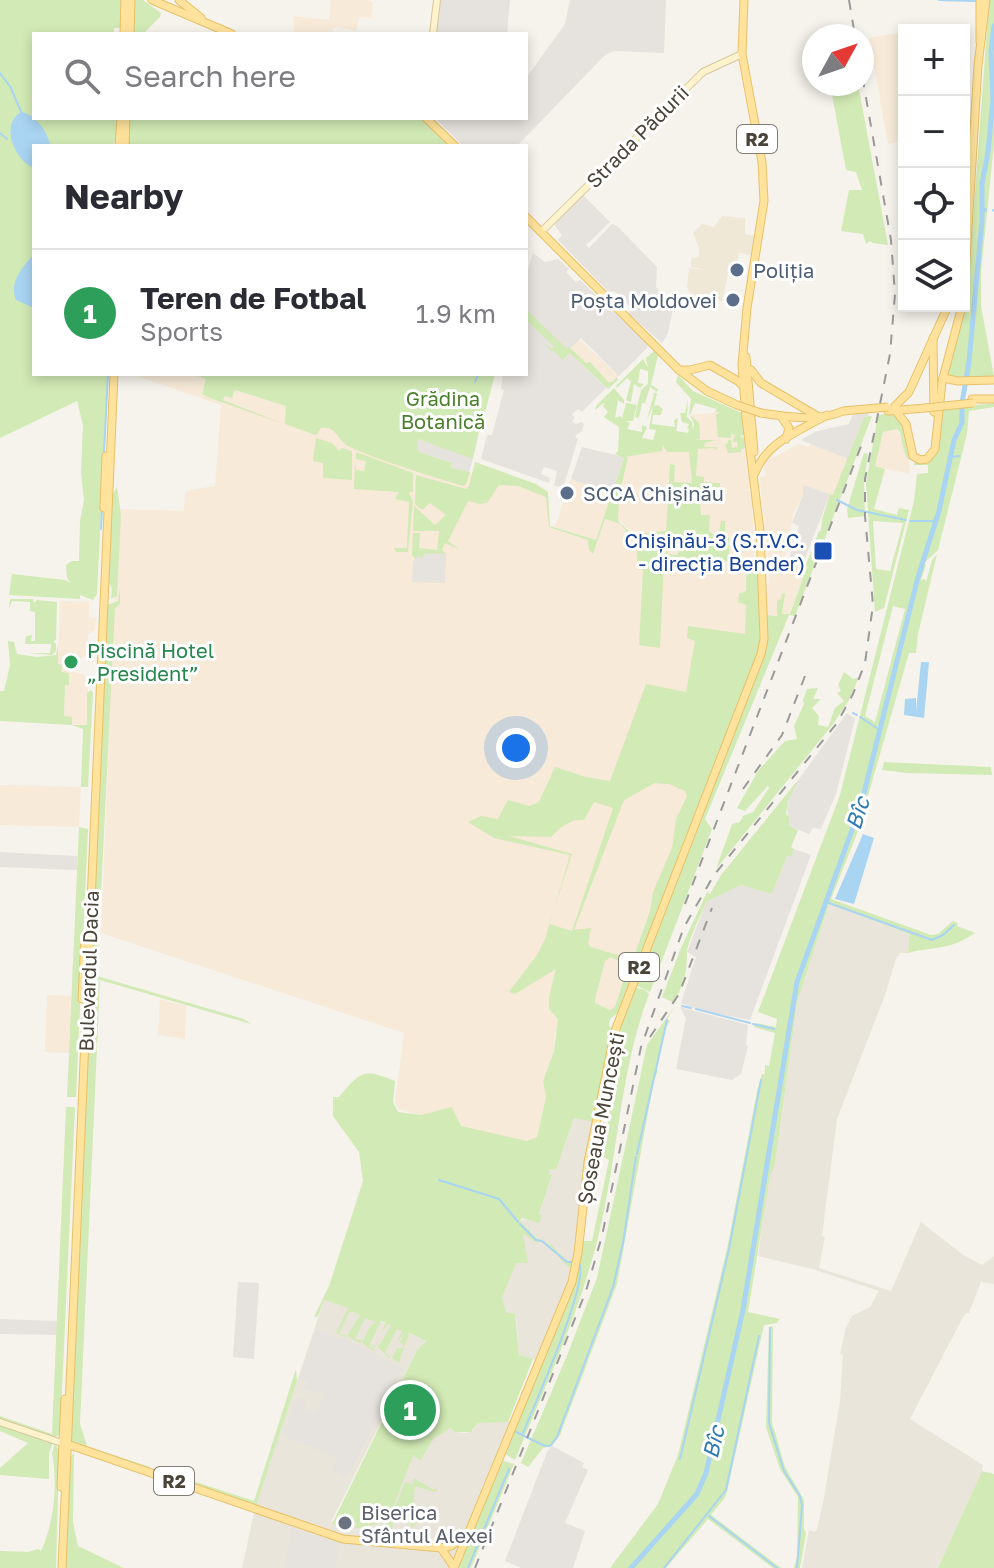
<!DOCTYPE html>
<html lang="en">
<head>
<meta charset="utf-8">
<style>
  body { margin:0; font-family:"Golos Text",sans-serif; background:#f2f2f3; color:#2b2b33 }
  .controls { position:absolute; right:24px; top:24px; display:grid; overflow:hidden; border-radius:0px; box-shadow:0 4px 12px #0003 }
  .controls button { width:72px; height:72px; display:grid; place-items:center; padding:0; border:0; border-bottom:2px solid #e1e1e2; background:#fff; color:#2b2b33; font:40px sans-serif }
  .compass { position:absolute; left:802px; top:24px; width:72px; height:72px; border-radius:50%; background:#fff; box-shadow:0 4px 12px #0003; rotate:50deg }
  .you { position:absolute; left:516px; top:748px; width:28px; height:28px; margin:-20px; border:6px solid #fff; border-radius:50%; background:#1a73e8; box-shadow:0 0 0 12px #1a73e833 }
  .badge { display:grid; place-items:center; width:52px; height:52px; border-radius:50%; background:#ea580c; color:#fff; font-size:26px; font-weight:700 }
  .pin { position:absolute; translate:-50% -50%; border:4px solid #fff; box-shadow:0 2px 8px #0006 }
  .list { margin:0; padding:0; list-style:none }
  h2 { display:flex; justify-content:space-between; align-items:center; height:104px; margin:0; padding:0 32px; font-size:34px }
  h2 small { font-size:26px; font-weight:400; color:#7c7c81 }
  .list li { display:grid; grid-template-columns:52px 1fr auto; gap:24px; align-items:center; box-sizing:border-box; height:128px; padding:0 32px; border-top:2px solid #e1e1e2 }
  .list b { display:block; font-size:30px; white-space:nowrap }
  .list p { margin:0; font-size:26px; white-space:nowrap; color:#7c7c81 }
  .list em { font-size:26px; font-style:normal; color:#7c7c81 }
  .icon { flex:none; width:44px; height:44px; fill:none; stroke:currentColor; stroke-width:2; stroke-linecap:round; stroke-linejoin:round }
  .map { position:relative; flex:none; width:994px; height:1568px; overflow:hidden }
  .search { position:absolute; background:#fff; box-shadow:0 4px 12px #0003; left:32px; top:32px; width:496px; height:88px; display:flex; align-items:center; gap:20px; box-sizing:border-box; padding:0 28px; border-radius:0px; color:#7c7c81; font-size:30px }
  .panel { position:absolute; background:#fff; box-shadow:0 4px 12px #0003; left:32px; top:144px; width:496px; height:232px; border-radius:0px }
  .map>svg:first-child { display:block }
  .residential { fill:#eae5da }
  .commercial { fill:#f7ead8 }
  .industrial { fill:#e6e2dd }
  .education { fill:#efe8d6 }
  .green { fill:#d2eab5; fill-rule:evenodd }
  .water { fill:#a9d4f2 }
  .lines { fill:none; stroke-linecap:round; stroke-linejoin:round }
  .stream { stroke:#a9d4f2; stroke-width:2 }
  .canal { stroke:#a9d4f2; stroke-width:4 }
  .river { stroke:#a9d4f2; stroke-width:5 }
  .secondary-casing { stroke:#d6c79b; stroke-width:8 }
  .primary-casing { stroke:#e6c16a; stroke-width:9 }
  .secondary { stroke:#fff3cd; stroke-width:6 }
  .primary { stroke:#ffe39c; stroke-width:7 }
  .rail { stroke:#9a9a9a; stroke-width:2; stroke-dasharray:10 10; stroke-linecap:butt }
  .primary-bridge-casing { stroke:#e6c16a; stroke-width:9; stroke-linecap:butt }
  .primary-bridge { stroke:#ffe39c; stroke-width:7 }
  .service-dot { fill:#5c6f8a; stroke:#fff; stroke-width:3 }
  .transit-dot { fill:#1a4fb4; stroke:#fff; stroke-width:3 }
  .leisure-dot { fill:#2e9e5b; stroke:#fff; stroke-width:3 }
  .worship-dot { fill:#6b7280; stroke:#fff; stroke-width:3 }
  .labels { text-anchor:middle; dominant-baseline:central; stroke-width:6; stroke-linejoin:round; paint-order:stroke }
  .shield { fill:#fff; stroke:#817c74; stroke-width:2 }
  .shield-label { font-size:18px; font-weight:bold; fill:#4b4439 }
  .street-label { font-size:20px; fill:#4b4439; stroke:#fff }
  .service-label { font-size:20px; fill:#4e5e75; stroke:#fff; text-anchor:start }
  .park-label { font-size:20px; fill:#4a7f2a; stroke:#fff }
  .transit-label { font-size:20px; fill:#164399; stroke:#fff; text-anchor:end }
  .leisure-label { font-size:20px; fill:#27864d; stroke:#fff; text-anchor:start }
  .worship-label { font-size:20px; fill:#5b616d; stroke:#fff; text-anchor:start }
  .water-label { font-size:22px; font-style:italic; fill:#2e7ab2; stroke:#fff }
</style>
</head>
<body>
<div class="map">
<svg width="994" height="1568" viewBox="0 0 994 1568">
  <rect width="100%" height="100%" fill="#f6f3ec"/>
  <!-- residential -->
  <g class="residential">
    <path d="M829 904 911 934V941L908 953H900L896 959 885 995 837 1119 822 1236 825 1237 819 1268 891 1291 921 1222 962 1254 982 1265 994 1256V1284L981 1282 969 1313H966L962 1319 910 1419 983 1465 982 1471 938 1568H802L809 1530 815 1532 817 1529 824 1498 840 1401 843 1355 840 1354 846 1327 852 1316 870 1307 879 1291 812 1269 758 1256 769 1176 775 1164 797 1003Z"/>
    <path d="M574 1118 594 1122 571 1277 538 1361 519 1355 516 1318 506 1312 502 1298 516 1262 527 1263 523 1232 528 1231 520 1221 539 1215 552 1175 548 1174 550 1169 556 1170Z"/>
    <path d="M324 1300 336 1302 426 1341 417 1350 331 1522 342 1518 357 1524 360 1529 388 1517 412 1459 414 1456 422 1458 434 1438 444 1431 452 1428 455 1432 466 1433 473 1431 478 1423 513 1421 454 1568H242L256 1504Z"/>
  </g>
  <!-- commercial -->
  <g class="commercial">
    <path d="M331 0H368L373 3 371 18 359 17 356 31 337 27 333 29 332 34H295L293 16 329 20Z"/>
    <path d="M892 34H904V141L888 144 869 38Z"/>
    <path d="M578 338 619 376 606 388 584 363 561 358Z"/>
    <path d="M131 374H230L418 439 417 449 451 468 472 473 476 471 546 494 549 527 597 543 605 519 621 524 631 535 668 533 667 556 746 563 747 617 744 646 618 1001 614 1011 555 1032 554 1051 543 1081 546 1097 537 1137 527 1141 495 1135 398 1109 395 1103 404 1033 101 933 118 509 184 511 185 491 215 486 221 405Z"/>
    <path d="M717 409 738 419 741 448H745L750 488 746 491H751L755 508 752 510 755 540 754 556 751 557V562L668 554 669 531 632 534 622 522 605 516 596 540 555 527 571 479 612 493 629 442 693 441 695 423 692 414 713 413Z"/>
    <path d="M898 429 909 462 910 474 874 466 883 432Z"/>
    <path d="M799 444 809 447 810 444 848 459 833 495 803 485V495L794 512 784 562 767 557 760 480V477L765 476 764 465 768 460Z"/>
    <path d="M777 564 807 567 789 615H767L769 570H777Z"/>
    <path d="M63 601 89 602V617L96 618 95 630 88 634V653L76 662 74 672 83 674 88 680 87 725 64 724 65 685 57 684 60 602Z"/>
    <path d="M0 785 81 787 79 827 0 825Z"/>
    <path d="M47 995 71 996 69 1053 45 1052Z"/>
    <path d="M160 999 186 1006 185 1039 158 1035Z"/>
  </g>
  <!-- industrial -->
  <g class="industrial">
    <path d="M440 0H510L507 34H437Z"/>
    <path d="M570 0H666L664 53 614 51 605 55 517 146H463L435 118H526V78L565 24Z"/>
    <path d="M583 195 610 222 586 245 589 248 612 224 617 226 657 267 656 287 667 298 675 299 668 333 662 343 628 313 631 310 627 303 614 291 610 293 558 240 562 235 554 224Z"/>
    <path d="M533 253 545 262 558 259 569 269 566 272 576 282 580 280 648 344 647 348 619 376 581 338 561 357 564 360 570 353 606 388 582 412 578 409 572 414 575 418 572 421 576 424 582 422 584 424 582 431 575 436 578 439 563 488 554 485 557 471 544 467 541 474 550 478 549 483 481 459 487 435H492L504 390 501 389 503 374H526V276Z"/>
    <path d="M870 406 868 416 864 417 848 459 803 441 802 439 817 431 849 424 856 407Z"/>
    <path d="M418 439 471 457 473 459 469 472 451 468 452 463 419 452 416 449Z"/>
    <path d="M582 447 624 457 612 493 571 479Z"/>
    <path d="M803 485 830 494 804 561 792 562H788L799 526 792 523 803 495Z"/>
    <path d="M425 553 446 554 445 583 412 582 413 562 418 555Z"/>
    <path d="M847 713 855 719 836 794 821 829 813 828 809 834 789 826 787 806 791 790Z"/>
    <path d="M794 849 811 855 750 1020 698 1010 681 1003 696 957 687 952 706 902 741 885 772 894 787 856H792Z"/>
    <path d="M0 852 77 856V870L0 867Z"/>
    <path d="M680 1007 748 1025 746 1045 748 1046 741 1074 732 1080 676 1069 686 1018Z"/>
    <path d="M238 1282 259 1283 254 1359 233 1357Z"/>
    <path d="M0 1319 58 1321 57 1335 0 1334Z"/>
    <path d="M316 1329 334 1337 345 1339 402 1368 347 1478 332 1471 338 1458 283 1436 297 1397 306 1401 303 1409 316 1414 325 1393 321 1390 318 1394 306 1388 309 1383 299 1379Z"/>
    <path d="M552 1446 584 1463 582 1467 588 1470 565 1523 585 1531 573 1568H521L505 1561 547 1452Z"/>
    <path d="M292 1528 340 1544 335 1568H284Z"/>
  </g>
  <!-- education -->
  <path class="education" d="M722 216 745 218V234L754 236 751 255 739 253 736 266 731 269 728 274 722 301 715 300 711 306 706 305 695 300 687 287 689 268 710 271 691 267V259L699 256V248L693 233 702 224 714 227Z"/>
  <!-- green -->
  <g class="green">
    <path d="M0 0H122V34L120 28H114L113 34H34V118H119V133L112 146H34V374H108L97 594 93 600 80 595V599L9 595 12 574 65 580 71 583 67 578 66 565 72 561H79L80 521 84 500 81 473 83 425 77 401 0 438Z"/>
    <path d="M134 0H143L161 13 160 17 143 34H133Z"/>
    <path d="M989 0H994V144L981 272V306L994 376 957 379 947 376V372L962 323 968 290Z"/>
    <path d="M830 84H858L888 245 872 243 871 241 866 244 863 234 841 231 849 190H862L856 172 846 170Z"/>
    <path d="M128 118H418L428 124 450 146H126Z"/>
    <path d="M526 309 567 349 569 347 586 363 590 362 608 382H612L617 377 618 380 608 389 570 353 563 360 553 350 552 352 542 342 552 349 554 346 526 320Z"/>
    <path d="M654 351 658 355 651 385 658 389 657 392 650 387 645 403 648 404 642 403 639 418 635 417 641 390 648 384V371L640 369 638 383 644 384 640 388 634 384 631 402 626 400 631 381 627 378 617 388 616 386 643 359 648 368 646 358Z"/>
    <path d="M192 374H495L482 424 476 425 475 430 479 431 473 459 418 439 417 449 419 452 452 463 451 468 470 472 466 484 463 486C428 475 383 462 350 447 337 441 337 425 321 428L316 435 285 424 286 406 235 390 232 398 225 396 223 400 284 424 210 398 202 394 206 379Z"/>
    <path d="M678 375 693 391 742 413 744 435 740 436 744 438 745 448 741 449V452L728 453 725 444 728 443V440H731L732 448 738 447 737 442H733L735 435 731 433V438L718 437 716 415 720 412H715L717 409 695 403 690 415 699 423 700 439 694 440H716L705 443 704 447H716L717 450 713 448 698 449 696 476 704 477V482L720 483V487H708L709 494H704L700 501 701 515H710L709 531 713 534H719L721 521H725V538L723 540 667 536 632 539 621 524 605 519 593 554 589 550 588 540 549 527 546 497 518 486 499 485 487 503 480 504 468 501 448 541 460 550 445 543 442 550 446 554 425 553 424 556 420 558 419 555 415 559 412 555 413 533H420L419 548 437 550 439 531H413L414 506 435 525 446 515 430 503 422 510 415 504 416 475 466 489 469 486 475 462 536 484 548 492 550 526 596 540 624 458 615 454 618 451 619 427 604 417 608 412 603 406 605 402 595 410 596 406 614 388 624 400V404L618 400 615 418 621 416 622 419 626 403 637 405 633 421H626L630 423 627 429 642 432V425L647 427 642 438 653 440 656 430 649 429 653 406 647 420 654 393H657L654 406 658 405 663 409 661 415H653L652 424 675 427 674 420 677 419 673 416 678 419 676 431 688 433 689 429 687 428 689 424 682 422 680 413H685L688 398 687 417 692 422 693 431 694 424 689 413 691 399 676 382ZM663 445 667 452H689L692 483 674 482 675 465 670 464 666 531 632 534 618 521 619 495 628 458 625 457 662 451Z"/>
    <path d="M994 403V407L969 411 967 434 938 550 924 563 926 565 921 580 925 579 926 582 932 560 937 554 918 634 916 653H909L858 831 831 899 931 935 938 934 953 921 958 923 957 926 975 933C949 951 934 946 908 953L910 934 829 904 797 1003 775 1164 770 1176 748 1312 780 1319 777 1323 764 1325 726 1496 711 1515 781 1568H773L708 1519 666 1568H610L658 1504 678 1455 727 1249 757 1091 762 1074H765V1065L769 1066 775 1033 754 1027 756 1023 776 1027 777 1019 758 1012 840 795 914 501 917 474 928 473V465H914V463H929L936 454 942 409ZM893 606 905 609 875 722 865 716Z"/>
    <path d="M894 413 902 418 911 458 908 460 904 451 900 432 897 429 883 432 875 466 885 469 874 509 897 515 899 508 909 510 884 608 875 612 866 484 878 415ZM873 521 903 523 890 571 876 569Z"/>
    <path d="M872 416 795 616 789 615 705 819 712 829 650 992 635 985 763 654 764 599 767 596V615L777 616V601L782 598 781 594 785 593 782 614H790L807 567 801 566 807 562 819 531H821L822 519 830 494 833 495 864 417Z"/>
    <path d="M316 438 332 443 339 451 342 448 352 451V480L323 478V463L313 461Z"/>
    <path d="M356 452 413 473V491L409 493 413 501 408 552H396L394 548H407L409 502 395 499 399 492 354 489 355 462 356 470 364 471 366 461 356 459Z"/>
    <path d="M864 453 868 454 864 481 865 516 848 518 847 509Z"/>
    <path d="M117 487 121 515 117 596 111 599 112 589 108 580 112 496Z"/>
    <path d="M729 536V560L758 562 760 648 620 1011 610 1019 609 1026 614 1030 590 1137 593 1122 574 1118 556 1170 550 1169 549 1174 552 1175 539 1214 542 1215 539 1223 522 1218 520 1221 535 1237 551 1245 567 1261H573V1267H568L551 1248 542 1242H535L523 1233 528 1263H516L502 1298 506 1312 515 1314 519 1355 533 1359 508 1422 478 1423 471 1432H455L451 1428 434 1438 422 1458 420 1460 414 1456 412 1459 391 1512 384 1522 355 1529 356 1523 343 1518 338 1526 332 1524 417 1350 426 1341 409 1333 399 1363 392 1358 397 1348 402 1349 404 1345 400 1342 405 1332 397 1342 402 1331 397 1329 385 1353 390 1356 396 1346 389 1358 378 1347 391 1326 388 1324 380 1334 386 1323 381 1321 369 1346 373 1348 380 1339 373 1351 362 1343 370 1326 376 1322 365 1318 355 1339 362 1340 360 1343 347 1336 360 1315 356 1313 354 1316 355 1312H349L339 1334 346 1335 345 1337 336 1333 348 1308 324 1300 318 1316 314 1317 329 1286 363 1181 359 1152 333 1116V1097H339C361 1071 363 1068 395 1081L393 1102 398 1112 421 1115 452 1107 461 1126 527 1141 537 1137 546 1097 543 1081 554 1051 558 1019 549 1009V997L556 969 515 994 509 992 537 955 545 939 570 855 494 838 468 822 481 816 498 819 508 800 529 806 539 802 555 767 586 777 610 781 646 684 686 692 695 641 687 638 688 626 745 634 746 605 738 602 739 594 746 591V563L666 556 667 538 668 554 678 555 680 538 722 542ZM655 783 669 784 685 791 687 796 676 819 672 848 653 892 650 911 635 953 624 957 591 947 588 944 591 928 574 930 624 800ZM594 802 613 808 572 931 549 924 572 854 509 836 551 837C560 827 570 819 584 820ZM611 957 625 964 627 969 615 1007 610 1010 595 1003V999L605 961Z"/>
    <path d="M665 538 660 648 639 645 643 570 638 569 636 541Z"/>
    <path d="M120 588V604L115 608 97 976 244 1019 251 1024 93 978 90 973 107 605 118 601Z"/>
    <path d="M10 599H33L34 603 37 600 57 602 56 640 53 641 56 644V651L52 655 28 653H50L51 644H25L26 636 32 635 31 641H35V612L30 611V602L12 601 9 609Z"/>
    <path d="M8 641 14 642 17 654 37 657 56 655 58 644V664L63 665 61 672 69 673V685H65L64 716 72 717V725H87V693L91 690 93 693 88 787H22H81L83 729 71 725 0 721V691H4L10 665Z"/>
    <path d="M844 672 853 679 859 677 849 700 833 724 716 869 732 824 740 822 743 816 753 812 769 788 768 786 745 811 737 808 758 771 785 741 797 739 794 726 804 704 803 700 807 689 818 688 813 699H821L812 708 819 716 818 725 828 727 835 708 844 701 837 693 841 691 838 685Z"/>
    <path d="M884 762 991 767 992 775 907 773 882 770Z"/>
    <path d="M798 780 788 801 786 814 789 817V826L798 830 791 847 794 849 792 856H787L772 894 741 885 706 902C701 915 688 940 687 952 687 974 684 983 674 1003L662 997 681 948 707 892 710 894 721 875Z"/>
    <path d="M79 827 88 829 76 1097H67Z"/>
    <path d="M95 980 100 982 80 1424 87 1446 150 1467V1471L73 1443 71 1438 90 984Z"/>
    <path d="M634 987 645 990 649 994C621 1069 619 1143 602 1220 584 1304 547 1382 515 1460L504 1453 571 1289 582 1241H592L609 1160 603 1157 602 1145 609 1118 603 1113 596 1137 593 1171 588 1183 583 1238H581C589 1154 604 1066 634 987Z"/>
    <path d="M676 1005 667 1019 670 1021 666 1027 656 1070 658 1071 654 1079 617 1284 560 1435 552 1446 543 1448 528 1467 521 1463 566 1358 597 1278 647 1045Z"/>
    <path d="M66 1107H75L60 1434 54 1438 0 1420V1416L52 1434Z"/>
    <path d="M773 1326 772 1422 785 1467 804 1500V1529L806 1533 800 1568H794L797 1556 798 1497 780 1469 766 1427 769 1327Z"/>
    <path d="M296 1369 297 1381 256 1506 153 1471V1468L254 1501Z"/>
    <path d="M0 1425 53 1442 49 1453V1479L0 1475V1468L28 1443 0 1431Z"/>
    <path d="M55 1443 59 1451V1459L56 1568H0V1551L28 1552 38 1549 41 1551C54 1523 58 1484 52 1453Z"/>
    <path d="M74 1452 73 1522 78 1546 124 1568H63L70 1459Z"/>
    <path d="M501 1460 514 1464 471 1568H456Z"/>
    <path d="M982 1471 994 1474V1568H938Z"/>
    <path d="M414 1478 432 1489H438L435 1492 415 1486 412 1516 423 1518 411 1528 409 1521 393 1522 392 1530 385 1525 391 1517 405 1482 413 1484Z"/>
  </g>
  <!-- water -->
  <g class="water">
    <path d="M21 112C34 113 49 133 50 146H34V168C14 160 0 124 21 112Z"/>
    <path d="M34 254V308L16 300C9 281 22 268 34 254Z"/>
    <path d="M921 662H929L924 718 904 715 905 699 916 698V711Z"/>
    <path d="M863 834 874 838 854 904 835 899Z"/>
  </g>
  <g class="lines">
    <!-- stream -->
    <g class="stream">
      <path d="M939 0 975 1"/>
      <path d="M0 73 11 88 21 112"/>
      <path d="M0 133 7 139"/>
      <path d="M242 145 243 146"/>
      <path d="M993 210 994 211"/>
      <path d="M475 382 478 374"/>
      <path d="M104 452 108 374"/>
      <path d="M951 457 959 456"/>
      <path d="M837 500 857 510 906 520"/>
      <path d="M910 521H936"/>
      <path d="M101 529 102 510"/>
      <path d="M853 713 857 715"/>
      <path d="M860 717 880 730"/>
      <path d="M826 902 932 940 943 935 954 925"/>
      <path d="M682 1006 691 1008"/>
      <path d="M696 1009 750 1023"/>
      <path d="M753 1024 774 1029"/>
      <path d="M637 1154 667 1020"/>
      <path d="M439 1180 499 1199 518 1222"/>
      <path d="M520 1224 536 1240 542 1241 567 1262H572"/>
      <path d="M770 1328 769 1423 784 1471 800 1496 802 1506 797 1568"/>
      <path d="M514 1431 545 1446H550L557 1437 613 1287 623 1243 636 1157"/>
      <path d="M523 1433C534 1406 590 1281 579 1263"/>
      <path d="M680 1459 729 1249 761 1080"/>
      <path d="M709 1516 777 1568"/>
      <path d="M468 1568 509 1469"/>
      <path d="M664 1568 726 1490 759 1336"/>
    </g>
    <!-- canal -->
    <path class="canal" d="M982 209 985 210"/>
    <!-- river -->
    <path class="river" d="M631 1568 697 1494 706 1473 743 1310 797 982 861 805 918 577 939 511 954 440 962 423V403L969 362 982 221V184L988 152 993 100 991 52 994 26"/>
    <!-- secondary casing -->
    <g class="secondary-casing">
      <g id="secondary">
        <path d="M433 34 437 0"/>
        <path d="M541 232 703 72 742 54"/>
        <path d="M0 1422 62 1443"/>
      </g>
    </g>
    <!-- primary casing -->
    <g class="primary-casing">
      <g id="primary">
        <path d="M152 0 232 34"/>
        <path d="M179 0 201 18"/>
        <path d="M124 34 125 0"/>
        <path d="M130 34 131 0"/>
        <path d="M980 42V0"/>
        <path d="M426 118 455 146"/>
        <path d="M119 146 121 118"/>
        <path d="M125 146 126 118"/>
        <path d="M526 217 679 370 707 391 737 405"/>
        <path d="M964 293 978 65 986 0"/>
        <path d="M933 338 934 412"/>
        <path d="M746 357 754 452"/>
        <path d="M679 370H690L710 365 738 381 744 387"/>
        <path d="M751 370 761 383 817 416"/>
        <path d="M943 378 958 381 994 380"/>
        <path d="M972 399H994"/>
        <path d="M895 406 909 392 948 306"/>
        <path d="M895 410 906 424 913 456 920 460 927 459 935 449 942 382 962 306"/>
        <path d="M888 411 925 408"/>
        <path d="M761 413C786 417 819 422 843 411"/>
        <path d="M781 416 789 428 786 439"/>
        <path d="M755 473C767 441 800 431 827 415"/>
        <path d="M104 508 106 456"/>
        <path d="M82 999 85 940"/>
        <path d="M67 1444 343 1539 441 1548 451 1546 466 1535"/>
        <path d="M61 1487 65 1399"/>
        <path d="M441 1548 454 1567"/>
        <path d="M62 1568 114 374"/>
        <path d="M454 1568 572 1282 578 1253 588 1162 615 1031 761 654 764 639 760 531 746 418 742 365 747 308 764 201 762 162 742 54 744 0"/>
      </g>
    </g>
    <!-- secondary -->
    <use href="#secondary" class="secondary"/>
    <!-- primary -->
    <use href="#primary" class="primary"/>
    <!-- rail -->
    <g class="rail">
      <path d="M849 0 855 36"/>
      <path d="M743 789 782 735 805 676"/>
      <path d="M685 904 863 441"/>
      <path d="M650 1037 679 994 712 908"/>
      <path d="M475 1568 586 1291 602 1236 641 1047 684 927 714 875 837 723 853 694 865 663 873 605 865 516V479L890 354 895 294 891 240 862 75"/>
    </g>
    <!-- primary-bridge casing -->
    <g class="primary-bridge-casing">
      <g id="primary-bridge">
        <path d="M737 405 761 413"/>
        <path d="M925 408 973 403"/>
        <path d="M843 411 888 407"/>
      </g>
    </g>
    <!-- primary-bridge -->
    <use href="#primary-bridge" class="primary-bridge"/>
  </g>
  <!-- markers -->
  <g class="service-dot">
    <circle cx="737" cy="270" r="8"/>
    <circle cx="733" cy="300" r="8"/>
    <circle cx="567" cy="493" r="8"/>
  </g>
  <rect class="transit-dot" x="813" y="541" width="20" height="20" rx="4"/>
  <circle class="leisure-dot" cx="71" cy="662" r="8"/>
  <circle class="worship-dot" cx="345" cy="1523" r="8"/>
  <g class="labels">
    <!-- shield labels -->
    <g class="shield">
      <rect x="737" y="125" width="40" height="28" rx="6"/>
      <rect x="619" y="953" width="40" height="28" rx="6"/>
      <rect x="154" y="1467" width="40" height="28" rx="6"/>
    </g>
    <g class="shield-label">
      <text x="757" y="139">R2</text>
      <text x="639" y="967">R2</text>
      <text x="174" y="1481">R2</text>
    </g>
    <!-- street labels -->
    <g class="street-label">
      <text transform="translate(637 136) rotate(-45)">Strada Pădurii</text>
      <text transform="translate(88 971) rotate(-88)">Bulevardul Dacia</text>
      <text transform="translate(600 1118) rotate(-79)">Șoseaua Muncești</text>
    </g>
    <!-- service labels -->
    <g class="service-label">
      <text x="753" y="270">Poliția</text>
      <text x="717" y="300" text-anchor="end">Poșta Moldovei</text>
      <text x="583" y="493">SCCA Chișinău</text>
    </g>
    <!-- park labels -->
    <g class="park-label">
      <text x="443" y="398">Grădina<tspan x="443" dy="23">Botanică</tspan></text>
    </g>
    <!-- transit labels -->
    <g class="transit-label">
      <text x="805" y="540">Chișinău-3 (S.T.V.C.<tspan x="805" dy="23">- direcția Bender)</tspan></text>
    </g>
    <!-- leisure labels -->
    <g class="leisure-label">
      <text x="87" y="650">Piscină Hotel<tspan x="87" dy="23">„President”</tspan></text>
    </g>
    <!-- worship labels -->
    <g class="worship-label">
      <text x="361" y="1512">Biserica<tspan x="361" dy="23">Sfântul Alexei</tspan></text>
    </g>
    <!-- water labels -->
    <g class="water-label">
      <text transform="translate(857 813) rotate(-72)">Bîc</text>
      <text transform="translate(713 1442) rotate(-77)">Bîc</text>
    </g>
  </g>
</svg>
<div class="controls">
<button>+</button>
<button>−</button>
<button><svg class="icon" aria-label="locate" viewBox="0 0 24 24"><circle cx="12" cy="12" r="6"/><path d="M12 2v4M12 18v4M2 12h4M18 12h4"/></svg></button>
<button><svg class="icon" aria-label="layers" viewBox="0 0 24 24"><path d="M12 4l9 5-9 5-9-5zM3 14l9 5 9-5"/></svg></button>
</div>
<svg class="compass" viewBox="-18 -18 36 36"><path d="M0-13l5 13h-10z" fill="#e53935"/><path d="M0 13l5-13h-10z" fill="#7c7c81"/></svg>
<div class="you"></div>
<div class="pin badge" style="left:410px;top:1410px;background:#2e9e5b">1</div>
<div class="search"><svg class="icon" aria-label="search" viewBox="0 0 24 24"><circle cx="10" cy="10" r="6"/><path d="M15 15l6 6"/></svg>Search here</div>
<section class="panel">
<h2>Nearby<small></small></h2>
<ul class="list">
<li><span class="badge" style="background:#2e9e5b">1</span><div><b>Teren de Fotbal</b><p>Sports</p></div><em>1.9 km</em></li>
</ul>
</section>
</div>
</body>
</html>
